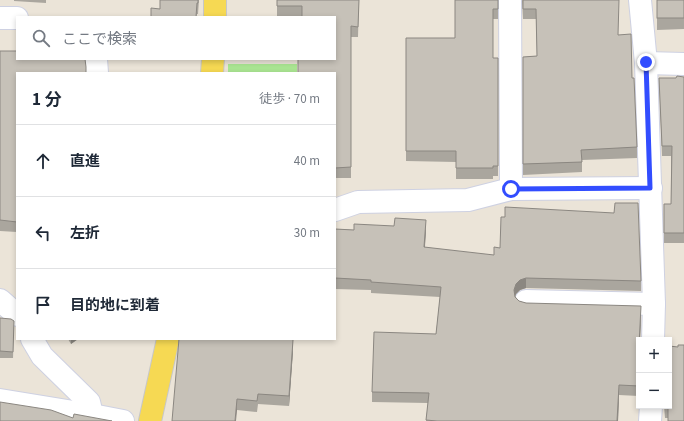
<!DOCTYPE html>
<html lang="ja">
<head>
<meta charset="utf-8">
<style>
  body { margin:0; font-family:"Source Sans 3","Noto Sans JP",sans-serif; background:#f2f2f3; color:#1f2937 }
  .controls { position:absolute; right:12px; bottom:12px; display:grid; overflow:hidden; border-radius:0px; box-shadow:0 2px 6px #0003 }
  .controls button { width:36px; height:36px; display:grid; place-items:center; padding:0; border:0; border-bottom:1px solid #e0e1e3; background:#fff; color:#1f2937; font:20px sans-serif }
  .stop { position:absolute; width:12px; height:12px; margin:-9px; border:3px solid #324dff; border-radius:50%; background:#fff }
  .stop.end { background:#324dff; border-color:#fff; box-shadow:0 1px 4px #0008 }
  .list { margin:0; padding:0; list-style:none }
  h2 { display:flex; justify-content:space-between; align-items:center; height:52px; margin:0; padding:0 16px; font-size:17px }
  h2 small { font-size:13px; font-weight:400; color:#747a83 }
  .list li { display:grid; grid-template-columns:26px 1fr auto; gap:12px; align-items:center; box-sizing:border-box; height:72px; padding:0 16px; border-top:1px solid #e0e1e3 }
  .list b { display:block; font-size:15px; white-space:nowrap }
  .list em { font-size:13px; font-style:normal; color:#747a83 }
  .icon { flex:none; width:22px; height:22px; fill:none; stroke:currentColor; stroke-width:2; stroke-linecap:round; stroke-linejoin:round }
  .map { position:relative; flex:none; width:684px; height:421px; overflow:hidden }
  .search { position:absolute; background:#fff; box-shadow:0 2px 6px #0003; left:16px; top:16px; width:320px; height:44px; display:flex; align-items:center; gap:10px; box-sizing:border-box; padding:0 14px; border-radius:0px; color:#747a83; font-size:15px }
  .panel { position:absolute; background:#fff; box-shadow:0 2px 6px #0003; left:16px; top:72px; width:320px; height:268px; border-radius:0px }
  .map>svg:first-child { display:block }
  .green { fill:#aae592 }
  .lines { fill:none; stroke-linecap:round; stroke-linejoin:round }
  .minor-casing { stroke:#ced1e2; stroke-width:24 }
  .major-casing { stroke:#c7c7c7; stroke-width:24 }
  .minor { stroke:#fff; stroke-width:22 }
  .major { stroke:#f6d953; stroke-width:22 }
  .wall { fill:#aaa69e }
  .shaded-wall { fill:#8b8781 }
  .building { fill:#c6c1b8; stroke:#8b8781 }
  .route { stroke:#324dff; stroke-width:5 }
</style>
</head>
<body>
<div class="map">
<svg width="684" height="421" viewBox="0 0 684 421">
  <rect width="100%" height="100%" fill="#ebe4d8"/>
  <!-- green -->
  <rect class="green" x="228" y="64" width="69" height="9"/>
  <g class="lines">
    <!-- minor casing -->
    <g class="minor-casing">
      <g id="minor">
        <path d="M510 0 511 189"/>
        <path d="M640 0 646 63 654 304 653 340"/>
        <path d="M0 18H17"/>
        <path d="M96 59 97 73"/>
        <path d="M646 63 684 64"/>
        <path d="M335 210 358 202 468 200 511 189 651 188"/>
        <path d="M0 300 17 315"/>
        <path d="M526 301 654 304"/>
        <path d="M32 339 42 356 89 402 92 415"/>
        <path d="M0 400 92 415 123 421"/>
        <path d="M650 421 651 406"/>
      </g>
    </g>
    <!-- major casing -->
    <g class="major-casing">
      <g id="major">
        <path d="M215 17V0"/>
        <path d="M212 73 213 59"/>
        <path d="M150 421 168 339"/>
      </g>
    </g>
    <!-- minor -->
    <use href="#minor" class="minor"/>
    <!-- major -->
    <use href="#major" class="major"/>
  </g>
  <!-- wall -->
  <g class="wall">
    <path d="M14 0H46V3L14 1Z"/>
    <path d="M160 0H199L198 14H197L196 17H151L160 9Z"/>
    <path d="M277 0H359L358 37H351V178H335V59L302 17 277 16Z"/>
    <path d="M498 0V19H493V58H498V176H493V179H456V162L406 161V38H455Z"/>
    <path d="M522 0 618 35 632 78 637 147V158L582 160V172L523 175V57L537 56 536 19H523Z"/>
    <path d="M657 0H684V29L657 30Z"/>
    <path d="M0 51 17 73V232L0 231Z"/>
    <path d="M684 77V243H664V204H671V156H662L659 78H676Z"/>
    <path d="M335 229 354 230H426L425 247 641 281V291L526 288 520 290 516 294 515 296 519 301 526 303 641 316 640 340H639V396L619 395 618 421H426L428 403 372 402V392L436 334 440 297 371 293V290L335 289Z"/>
    <path d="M0 318 14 327 13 358H0Z"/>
    <path d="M68 339H78L71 344Z"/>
    <path d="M293 351 289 406 258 404 257 412 237 410 172 421Z"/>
    <path d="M664 406H669L668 418H665Z"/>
  </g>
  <!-- shaded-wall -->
  <g class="shaded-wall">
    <path d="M426 220V230L424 257V247Z"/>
    <path d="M526 278V288L520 290 516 294 514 300V290L516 284 520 280Z"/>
    <path d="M641 306V316L640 340H639V350V345Z"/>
    <path d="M71 339H78L71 344Z"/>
    <path d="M293 340V351L289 406V396Z"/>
    <path d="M619 385V395L618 421H617Z"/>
    <path d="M237 399V410L236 421H235Z"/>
  </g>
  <!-- building -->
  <g class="building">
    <path d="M160 0H198V3H197L196 17H151V8L160 9Z"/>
    <path d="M277 0H359L358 27 351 26V167L335 168V73H298V59H335V17H302V6H277Z"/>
    <path d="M455 0H498V9H493V58H498V166H493V168H456V151H406V38H455Z"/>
    <path d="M523 0H619L618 35 631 34 632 78H634L637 147 581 150 582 162 523 164V57L537 56 536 9H523Z"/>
    <rect x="657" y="0" width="27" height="18"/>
    <path d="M0 51H17V59H85L86 67V73H17V222L0 220Z"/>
    <path d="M677 76 684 77V233H664V204H671L672 146H662L659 78H676Z"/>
    <path d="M615 203H638L641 281 526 278 520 280 516 284 514 290 515 297 519 301 526 303 641 306 639 345V386L619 385 617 421H437L426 420 429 393 372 392 374 332 436 334 441 287 371 282V280L335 278V229L354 230V224L394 226 395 218 426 220 424 247 494 255V247L500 248 501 217H505V207L614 213Z"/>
    <path d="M0 318 11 319 14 321 13 352 0 351Z"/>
    <path d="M179 339H292L293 340 289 396 258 394 257 401 237 399 235 421H172Z"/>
    <path d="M678 345H684V421H668V408H665V406H669V346L678 347Z"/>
    <path d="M0 402 51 410 73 418 74 414 112 421H0Z"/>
  </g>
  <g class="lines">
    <!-- route -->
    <path class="route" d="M511 189 650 188 646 62"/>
  </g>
</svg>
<div class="controls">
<button>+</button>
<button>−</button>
</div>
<div class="stop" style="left:511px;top:189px"></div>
<div class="stop end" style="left:646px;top:62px"></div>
<div class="search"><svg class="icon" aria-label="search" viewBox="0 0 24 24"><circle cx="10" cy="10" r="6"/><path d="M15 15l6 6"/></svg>ここで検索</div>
<section class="panel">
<h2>1 分<small>徒歩 · 70 m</small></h2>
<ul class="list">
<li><svg class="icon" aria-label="ahead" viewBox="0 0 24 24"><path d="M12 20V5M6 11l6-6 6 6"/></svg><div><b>直進</b></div><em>40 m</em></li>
<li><svg class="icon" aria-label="left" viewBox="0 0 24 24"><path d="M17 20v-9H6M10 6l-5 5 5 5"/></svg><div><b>左折</b></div><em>30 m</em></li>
<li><svg class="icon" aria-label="arrive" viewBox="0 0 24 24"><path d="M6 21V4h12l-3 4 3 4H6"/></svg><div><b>目的地に到着</b></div></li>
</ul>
</section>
</div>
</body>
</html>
